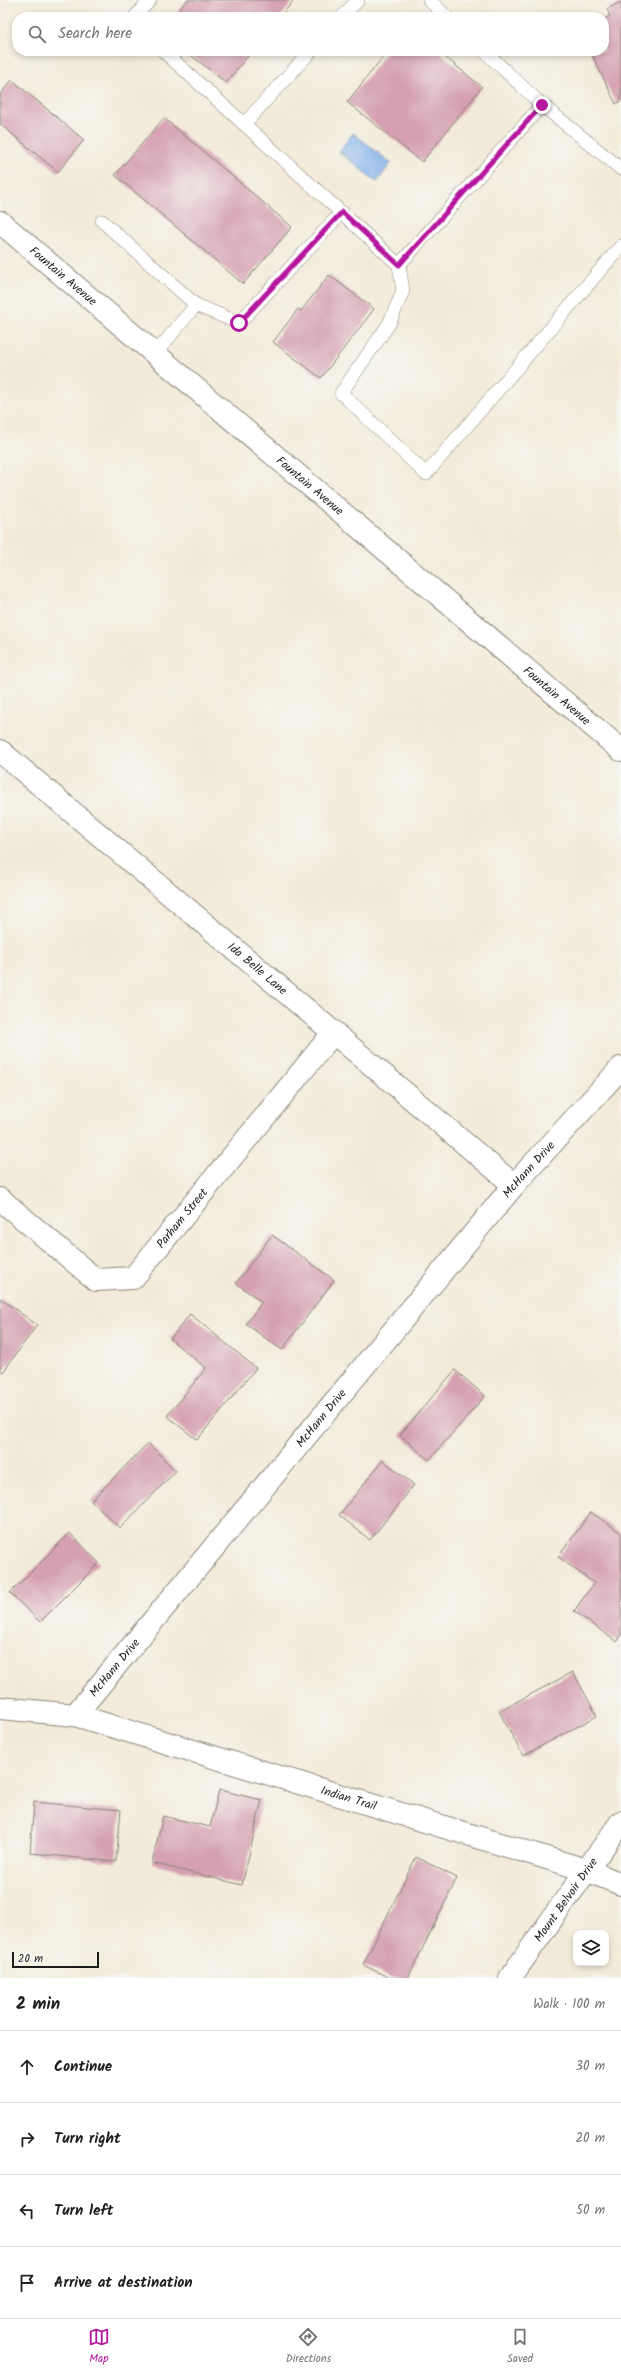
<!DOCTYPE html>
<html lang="en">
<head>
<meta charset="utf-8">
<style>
  body { margin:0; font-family:Kalam,sans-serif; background:#f6f6f6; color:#202124 }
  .controls { position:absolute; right:12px; bottom:12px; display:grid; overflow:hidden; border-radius:8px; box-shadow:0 2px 6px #0003 }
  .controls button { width:36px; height:36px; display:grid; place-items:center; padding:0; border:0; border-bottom:1px solid #e0e0e0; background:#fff; color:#202124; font:20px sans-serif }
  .scale { position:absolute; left:12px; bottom:10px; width:87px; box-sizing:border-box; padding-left:4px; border:2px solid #1c1c1c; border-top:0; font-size:11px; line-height:14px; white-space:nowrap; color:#1c1c1c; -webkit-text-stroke:3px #f6f6f2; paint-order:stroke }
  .stop { position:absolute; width:12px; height:12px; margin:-9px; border:3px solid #b5179e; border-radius:50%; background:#fff }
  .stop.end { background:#b5179e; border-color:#fff; box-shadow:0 1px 4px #0008 }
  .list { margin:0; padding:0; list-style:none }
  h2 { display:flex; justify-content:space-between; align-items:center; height:52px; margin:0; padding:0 16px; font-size:17px }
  h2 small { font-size:13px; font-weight:400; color:#757577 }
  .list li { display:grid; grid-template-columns:26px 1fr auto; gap:12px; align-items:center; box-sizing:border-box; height:72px; padding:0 16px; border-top:1px solid #e0e0e0 }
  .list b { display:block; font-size:15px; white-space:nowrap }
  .list em { font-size:13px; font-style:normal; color:#757577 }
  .icon { flex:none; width:22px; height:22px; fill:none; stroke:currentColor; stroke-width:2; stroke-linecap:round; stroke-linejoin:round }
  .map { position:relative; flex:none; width:621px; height:1978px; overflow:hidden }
  .search { position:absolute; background:#fff; box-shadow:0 2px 6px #0003; left:12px; right:12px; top:12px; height:44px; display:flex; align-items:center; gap:10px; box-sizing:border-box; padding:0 14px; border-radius:16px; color:#757577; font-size:15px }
  .sheet { height:340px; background:#fff }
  nav { display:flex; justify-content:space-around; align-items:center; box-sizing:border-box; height:56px; border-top:1px solid #e0e0e0; background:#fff; font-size:11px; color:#757577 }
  nav a { display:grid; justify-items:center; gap:2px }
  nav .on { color:#b5179e }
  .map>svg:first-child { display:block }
  .water { fill:#7dade8; stroke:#4c6482 }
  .building { fill:#d5a1b2 }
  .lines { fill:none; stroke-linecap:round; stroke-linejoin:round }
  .lane-casing { stroke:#88847a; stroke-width:14 }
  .street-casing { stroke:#88847a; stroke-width:24 }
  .lane { stroke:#fff; stroke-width:13 }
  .street { stroke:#fff; stroke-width:22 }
  .route { stroke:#b5179e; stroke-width:5 }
  .labels { text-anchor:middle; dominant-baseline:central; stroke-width:4; stroke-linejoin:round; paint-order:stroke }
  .street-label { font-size:12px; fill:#1c1c1c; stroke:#f6f6f2 }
</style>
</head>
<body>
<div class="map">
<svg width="621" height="1978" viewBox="0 0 621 1978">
  <rect width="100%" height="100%" fill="#f6f6f2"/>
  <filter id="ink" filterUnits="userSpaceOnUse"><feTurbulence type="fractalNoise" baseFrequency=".025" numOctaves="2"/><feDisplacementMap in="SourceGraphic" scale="8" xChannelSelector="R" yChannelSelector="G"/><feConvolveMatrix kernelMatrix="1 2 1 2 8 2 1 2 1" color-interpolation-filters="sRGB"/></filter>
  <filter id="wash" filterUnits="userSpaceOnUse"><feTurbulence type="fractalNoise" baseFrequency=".012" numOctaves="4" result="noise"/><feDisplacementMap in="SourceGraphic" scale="16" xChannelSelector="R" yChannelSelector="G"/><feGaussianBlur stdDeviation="0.9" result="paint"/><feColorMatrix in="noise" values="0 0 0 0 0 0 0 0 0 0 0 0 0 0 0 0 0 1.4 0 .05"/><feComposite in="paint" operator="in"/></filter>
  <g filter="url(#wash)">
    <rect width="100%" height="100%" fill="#f3ebd9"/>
    <!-- water -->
    <path class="water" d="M353 133 391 163 377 182 339 152Z"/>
    <g id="blocks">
      <!-- building -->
      <g class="building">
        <path d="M187 0H294L280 17H173Z"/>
        <path d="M621 2V101L616 104 590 51H604V19L610 16 607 9Z"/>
        <path d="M186 51H252L226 83Z"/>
        <path d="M388 51H438L482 87 422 162 347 102Z"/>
        <path d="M12 80 84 140 58 172 0 124V95Z"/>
        <path d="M164 118 292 227 243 284 115 175Z"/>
        <path d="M329 275 374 309 321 378 273 342 298 309 301 311Z"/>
        <path d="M272 1235 334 1280 282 1350 246 1324 262 1302 236 1283Z"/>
        <path d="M0 1298 37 1325 3 1372 0 1370Z"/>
        <path d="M190 1314 256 1368 197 1440 167 1416 206 1368 170 1339Z"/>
        <path d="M455 1370 485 1396 429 1460 400 1435Z"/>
        <path d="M148 1443 176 1471 120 1528 91 1501Z"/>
        <path d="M383 1460 414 1485 370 1540 339 1515Z"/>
        <path d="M591 1512 621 1533V1636L617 1642 574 1611 594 1583 558 1557Z"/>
        <path d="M70 1533 99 1563 40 1622 10 1593Z"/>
        <path d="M573 1672 597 1716 523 1756 499 1711Z"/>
        <path d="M219 1790 262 1800 242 1885 152 1863 163 1816 210 1827Z"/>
        <path d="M34 1802 121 1810 116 1862 30 1853Z"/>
        <path d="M416 1857 457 1878 408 1978H390L363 1965Z"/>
      </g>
    </g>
  </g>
  <g filter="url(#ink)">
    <use href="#blocks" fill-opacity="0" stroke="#88847a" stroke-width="1"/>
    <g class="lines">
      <!-- lane casing -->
      <g class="lane-casing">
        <g id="lane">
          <path d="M429 0 447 17"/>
          <path d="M135 17 150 0"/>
          <path d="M342 17 358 0"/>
          <path d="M163 51 244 124"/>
          <path d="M311 51 244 124 399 265 542 105"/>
          <path d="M484 51 542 105 621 169"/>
          <path d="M102 221 196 305"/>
          <path d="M399 265 403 291 389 324 341 393 426 474 621 246"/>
          <path d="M155 354 196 305 239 323 342 212"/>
        </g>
      </g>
      <!-- street casing -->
      <g class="street-casing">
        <g id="street">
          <path id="s1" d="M0 222 621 750"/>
          <path id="s2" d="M0 751 514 1185"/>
          <path id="s3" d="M0 1199 96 1280 133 1278 334 1032"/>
          <path id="s4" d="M0 1708 75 1715 514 1185 621 1068"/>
          <path id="s5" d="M75 1715 586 1870 621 1884"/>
          <path id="s6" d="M510 1978 621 1822"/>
        </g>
      </g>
      <!-- lane -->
      <use href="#lane" class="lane"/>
      <!-- street -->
      <use href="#street" class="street"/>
    </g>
  </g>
  <g class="lines" filter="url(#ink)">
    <!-- route -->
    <path class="route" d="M239 323 342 212 399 265 542 105"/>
  </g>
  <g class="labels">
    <!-- street labels -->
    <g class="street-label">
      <text stroke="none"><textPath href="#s1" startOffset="83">Fountain Avenue</textPath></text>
      <text stroke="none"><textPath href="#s1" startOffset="407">Fountain Avenue</textPath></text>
      <text stroke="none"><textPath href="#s1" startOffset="731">Fountain Avenue</textPath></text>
      <text stroke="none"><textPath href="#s2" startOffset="337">Ida Belle Lane</textPath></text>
      <text stroke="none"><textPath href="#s4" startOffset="785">McHann Drive</textPath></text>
      <text stroke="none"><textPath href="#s3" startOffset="240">Parham Street</textPath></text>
      <text stroke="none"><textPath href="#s4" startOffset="461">McHann Drive</textPath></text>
      <text stroke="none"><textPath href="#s4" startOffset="137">McHann Drive</textPath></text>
      <text stroke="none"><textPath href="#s5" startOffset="286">Indian Trail</textPath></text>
      <text stroke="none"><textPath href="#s6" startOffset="96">Mount Belvoir Drive</textPath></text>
    </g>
  </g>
</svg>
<div class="controls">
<button><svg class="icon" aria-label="layers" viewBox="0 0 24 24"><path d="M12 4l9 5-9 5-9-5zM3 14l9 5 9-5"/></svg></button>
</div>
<div class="scale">20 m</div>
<div class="stop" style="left:239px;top:323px"></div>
<div class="stop end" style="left:542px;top:105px"></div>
<div class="search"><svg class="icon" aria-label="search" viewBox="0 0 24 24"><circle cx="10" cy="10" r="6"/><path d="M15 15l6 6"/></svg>Search here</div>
</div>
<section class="sheet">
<h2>2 min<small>Walk · 100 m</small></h2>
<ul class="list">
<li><svg class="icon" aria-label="ahead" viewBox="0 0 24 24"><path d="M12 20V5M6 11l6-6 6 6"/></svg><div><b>Continue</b></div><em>30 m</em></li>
<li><svg class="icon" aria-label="right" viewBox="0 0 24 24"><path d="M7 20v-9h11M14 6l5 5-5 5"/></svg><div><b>Turn right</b></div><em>20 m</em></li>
<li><svg class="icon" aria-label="left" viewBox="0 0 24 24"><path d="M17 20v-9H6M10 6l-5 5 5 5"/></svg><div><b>Turn left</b></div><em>50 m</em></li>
<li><svg class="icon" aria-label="arrive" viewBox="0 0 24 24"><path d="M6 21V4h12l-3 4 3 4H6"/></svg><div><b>Arrive at destination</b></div></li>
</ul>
</section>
<nav>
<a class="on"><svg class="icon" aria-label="map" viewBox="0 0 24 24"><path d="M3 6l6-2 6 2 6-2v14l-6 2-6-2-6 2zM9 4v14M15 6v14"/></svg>Map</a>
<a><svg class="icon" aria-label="directions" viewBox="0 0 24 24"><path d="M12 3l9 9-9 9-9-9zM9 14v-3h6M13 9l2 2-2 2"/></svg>Directions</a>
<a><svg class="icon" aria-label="saved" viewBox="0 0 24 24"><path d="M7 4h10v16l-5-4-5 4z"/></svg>Saved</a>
</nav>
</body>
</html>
